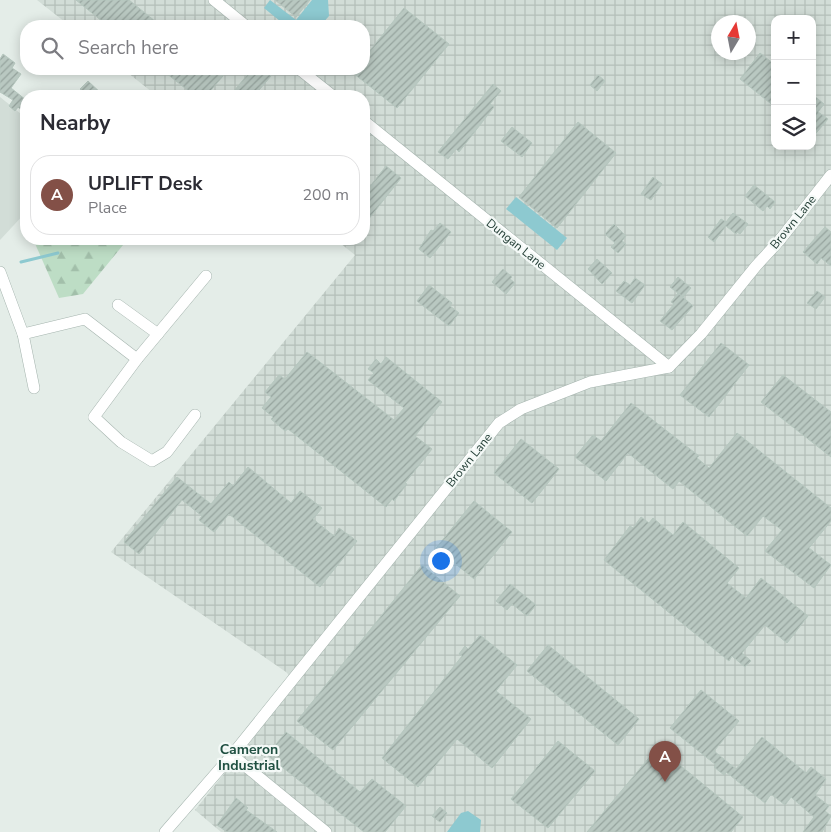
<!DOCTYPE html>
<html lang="en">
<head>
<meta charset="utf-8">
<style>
  body { margin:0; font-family:"Nunito Sans",sans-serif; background:#f7f7f7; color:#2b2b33 }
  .controls { position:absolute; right:15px; top:15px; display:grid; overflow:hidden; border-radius:10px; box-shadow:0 2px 12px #0003 }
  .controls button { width:45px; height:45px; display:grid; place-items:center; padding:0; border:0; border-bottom:1px solid #e1e1e2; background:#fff; color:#2b2b33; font:25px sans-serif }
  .compass { position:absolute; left:711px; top:15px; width:45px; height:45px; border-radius:50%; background:#fff; box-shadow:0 2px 12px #0003; rotate:10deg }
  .you { position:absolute; left:440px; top:560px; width:18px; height:18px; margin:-12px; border:4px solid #fff; border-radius:50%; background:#1a73e8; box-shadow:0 0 0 8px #1a73e833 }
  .badge { display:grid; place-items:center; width:32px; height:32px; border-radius:50%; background:#835047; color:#fff; font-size:16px; font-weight:700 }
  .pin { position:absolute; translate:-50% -41px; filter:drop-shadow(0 1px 2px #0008) }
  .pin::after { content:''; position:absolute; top:26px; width:18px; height:15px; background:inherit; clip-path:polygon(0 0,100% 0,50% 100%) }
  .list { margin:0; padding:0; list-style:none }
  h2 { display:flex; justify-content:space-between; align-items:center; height:65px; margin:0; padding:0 20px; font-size:21px }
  h2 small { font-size:16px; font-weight:400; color:#7c7c81 }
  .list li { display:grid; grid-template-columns:32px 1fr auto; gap:15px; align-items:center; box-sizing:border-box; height:80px; margin:0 10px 10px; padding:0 10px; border:1px solid #e1e1e2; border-radius:20px }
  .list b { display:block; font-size:19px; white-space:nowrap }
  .list p { margin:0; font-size:16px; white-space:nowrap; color:#7c7c81 }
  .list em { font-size:16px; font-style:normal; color:#7c7c81 }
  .icon { flex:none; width:28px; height:28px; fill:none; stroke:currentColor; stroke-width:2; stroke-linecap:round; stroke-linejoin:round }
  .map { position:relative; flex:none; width:831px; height:832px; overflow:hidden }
  .search { position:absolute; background:#fff; box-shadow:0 2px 12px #0003; left:20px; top:20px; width:350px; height:55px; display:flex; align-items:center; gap:12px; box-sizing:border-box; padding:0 18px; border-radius:20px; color:#7c7c81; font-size:19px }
  .panel { position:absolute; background:#fff; box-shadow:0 2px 12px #0003; left:20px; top:90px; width:350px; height:155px; border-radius:20px }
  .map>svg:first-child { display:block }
  .built { fill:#d2ddd7 }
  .industrial { fill:url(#industrial-grid); fill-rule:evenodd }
  .forest { fill:url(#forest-firs) }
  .water { fill:#8dc9d0 }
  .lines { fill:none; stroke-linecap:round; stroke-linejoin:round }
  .stream { stroke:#8dc9d0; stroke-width:3 }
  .building { fill:url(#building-hatch); stroke:#b6c7bf }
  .minor-casing { stroke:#a6b5af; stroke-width:12 }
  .minor { stroke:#fff; stroke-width:11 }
  .labels { text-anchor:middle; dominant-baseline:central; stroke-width:4.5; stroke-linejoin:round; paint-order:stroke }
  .street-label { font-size:12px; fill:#233e36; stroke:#f4f9f7 }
  .neighbourhood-label { font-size:14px; font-weight:bold; fill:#205042; stroke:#f4f9f7 }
</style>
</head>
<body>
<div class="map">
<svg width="831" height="832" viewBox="0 0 831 832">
  <defs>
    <pattern id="industrial-grid" width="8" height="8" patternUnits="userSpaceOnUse" patternTransform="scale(1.25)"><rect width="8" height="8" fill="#d2ddd7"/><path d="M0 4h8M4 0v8" fill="none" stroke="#b4bfb9"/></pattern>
    <pattern id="forest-firs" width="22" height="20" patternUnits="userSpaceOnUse" patternTransform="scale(1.25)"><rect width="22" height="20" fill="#bdddc5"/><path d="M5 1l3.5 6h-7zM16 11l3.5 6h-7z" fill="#a2bfaa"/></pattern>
    <pattern id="building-hatch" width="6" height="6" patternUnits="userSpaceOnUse" patternTransform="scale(1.25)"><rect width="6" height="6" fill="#b9c8c1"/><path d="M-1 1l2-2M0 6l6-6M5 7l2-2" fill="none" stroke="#96a49e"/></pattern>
  </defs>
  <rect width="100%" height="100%" fill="#e4ede8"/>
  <!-- built -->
  <path class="built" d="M0 97 26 118V212L0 240Z"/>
  <!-- industrial -->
  <path class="industrial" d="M37 0H831V832H221L195 810 297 683 286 672 111 552 355 255 335 239H364V96H157L123 69H364V26H70ZM775 19H812V146H775ZM718 22H748V52H718Z"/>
  <!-- forest -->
  <path class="forest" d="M33 239H128L83 294 59 298Z"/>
  <!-- water -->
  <g class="water">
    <path d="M270 0 296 20 312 0H328L329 16 320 26H286L264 8Z"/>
    <path d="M516 197 567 238 557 250 506 209Z"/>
    <path d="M468 811 481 820 480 832H444H447L461 813Z"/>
  </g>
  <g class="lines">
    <!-- stream -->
    <path class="stream" d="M21 262 58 253"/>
  </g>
  <!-- building -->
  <g class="building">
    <path d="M76 0H129L161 26H108Z"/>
    <path d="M275 0H310L296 17Z"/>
    <path d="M404 8 449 44 397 108 348 69H364V58Z"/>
    <path d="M760 53 775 65V107L740 79Z"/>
    <path d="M3 54 15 63 12 68 21 74 11 88 26 100V114L18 107 15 111 9 106 13 100 0 92V59Z"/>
    <path d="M161 69H215L223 76 206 96H195Z"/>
    <path d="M252 69H262L271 76 254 96H230Z"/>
    <path d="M598 75 605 81 597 91 590 85Z"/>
    <path d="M88 81 104 96H87L80 89Z"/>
    <path d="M493 84 501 91 490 104 494 107 459 152 456 149 448 159 438 152Z"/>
    <path d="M812 94 824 104 818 112 828 119 812 138Z"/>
    <path d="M578 122 616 153 557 228 519 197Z"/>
    <path d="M512 127 532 143 522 157 501 141Z"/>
    <path d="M386 166 401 178 364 225V194Z"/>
    <path d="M653 177 662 184 651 200 641 194Z"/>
    <path d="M754 185 775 202 770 209 767 206 763 211 745 196Z"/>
    <path d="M733 213 748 224 740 234 737 232 736 234 726 226 714 242 708 237 721 219 726 222Z"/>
    <path d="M440 223 451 232 430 258 419 249 431 230 433 231Z"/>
    <path d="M614 224 626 236 622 241 626 244 618 253 611 247 615 243 605 234Z"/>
    <path d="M825 227 831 232V266L821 258 817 264 803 252Z"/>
    <path d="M597 259 612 273 602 284 588 269Z"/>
    <path d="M503 269 512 277 510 279 515 283 506 294 492 282Z"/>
    <path d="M678 277 691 288 683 297 670 287Z"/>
    <path d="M635 278 645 285 632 303 616 291 624 281 630 285Z"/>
    <path d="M429 285 452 303 450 306 459 313 449 326 417 301Z"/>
    <path d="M817 291 825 297 816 309 807 303Z"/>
    <path d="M678 293 693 306 672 330 660 321 674 304 671 302Z"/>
    <path d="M721 343 749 365 709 417 680 395Z"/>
    <path d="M307 352 394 420 404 408 368 380 374 373 368 369 376 359 381 364 386 357 442 402 415 436 432 449 405 483 407 484 394 501 392 499 386 507 288 429 285 431 271 419 273 417 262 408 271 397 265 392 279 375 285 379Z"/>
    <path d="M783 375 831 412V457L761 402Z"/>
    <path d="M631 403 699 456 697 458 709 468 737 433 831 508V521L809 548 831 565 814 588 765 551 782 530 763 516 747 536 679 481 673 489 628 453 606 481 575 457 593 435 601 441Z"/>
    <path d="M521 439 559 469 532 503 494 473Z"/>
    <path d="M248 467 291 503 300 491 322 508 313 519 334 536 339 528 357 541 320 587 229 514 214 532 199 520 202 516 182 500 139 554 124 542 177 477 211 504 229 482 233 486Z"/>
    <path d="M474 501 512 532 474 579 436 548Z"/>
    <path d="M641 517 649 523 653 518 673 535 683 522 739 568 727 583 746 598 761 578 808 616 787 643 765 625 742 653 751 661 745 667 732 656 729 661 604 560 630 526 633 528Z"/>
    <path d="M422 565 460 596 333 750 297 721Z"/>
    <path d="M510 584 536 605 527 616 512 604 507 610 496 601Z"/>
    <path d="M480 635 517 665 496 691 531 719 492 768 457 739 418 787 382 758 462 656 459 654 465 646 468 649Z"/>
    <path d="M548 645 639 719 618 745 527 671Z"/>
    <path d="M701 690 739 721 714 751 736 769 762 737 806 773 811 767 826 779 815 795 829 806 825 811 831 816 822 832H803L814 817 791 797 785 805 771 794 765 803 726 772 724 775 714 767 716 765 670 728Z"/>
    <path d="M286 732 360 792 372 779 406 806 385 832H364L267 755Z"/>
    <path d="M558 741 595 771 548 828 511 799Z"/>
    <path d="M658 747 743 817 731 832H587Z"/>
    <path d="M236 798 248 808 246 810 277 832H227L217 825Z"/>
    <path d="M440 807 447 813 440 822 432 816Z"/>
  </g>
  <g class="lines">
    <!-- minor casing -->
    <g class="minor-casing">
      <g id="minor">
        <path d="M214 0 246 26"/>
        <path d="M299 69 333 96"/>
        <path d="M364 121 669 367"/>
        <path d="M0 272 23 334 34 388"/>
        <path d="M118 305 158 334"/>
        <path d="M23 334 85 319 137 359 94 417 121 442 152 461 167 452 195 415"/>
        <path d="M137 359 206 276"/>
        <path d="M232 755 326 832"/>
        <path d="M165 832 232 755 499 423 521 409 590 382 669 367 701 334 756 266 779 241 831 175"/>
      </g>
    </g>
    <!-- minor -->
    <use href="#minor" class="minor"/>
  </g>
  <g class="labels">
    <!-- street labels -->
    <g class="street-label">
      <text transform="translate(793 222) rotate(-51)">Brown Lane</text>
      <text transform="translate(516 244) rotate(39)">Dungan Lane</text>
      <text transform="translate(469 460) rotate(-51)">Brown Lane</text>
    </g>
    <!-- neighbourhood labels -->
    <g class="neighbourhood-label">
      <text x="249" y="749">Cameron<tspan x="249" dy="16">Industrial</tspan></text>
    </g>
  </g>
</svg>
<div class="controls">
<button>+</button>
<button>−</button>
<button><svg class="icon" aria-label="layers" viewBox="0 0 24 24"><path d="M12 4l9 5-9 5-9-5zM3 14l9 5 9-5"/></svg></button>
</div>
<svg class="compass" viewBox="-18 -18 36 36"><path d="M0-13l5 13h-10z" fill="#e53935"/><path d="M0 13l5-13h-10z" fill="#7c7c81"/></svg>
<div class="you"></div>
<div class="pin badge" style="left:665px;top:782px">A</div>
<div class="search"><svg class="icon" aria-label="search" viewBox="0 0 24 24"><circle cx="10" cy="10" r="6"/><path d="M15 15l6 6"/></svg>Search here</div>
<section class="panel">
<h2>Nearby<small></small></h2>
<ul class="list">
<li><span class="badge">A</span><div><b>UPLIFT Desk</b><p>Place</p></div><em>200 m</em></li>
</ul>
</section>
</div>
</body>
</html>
